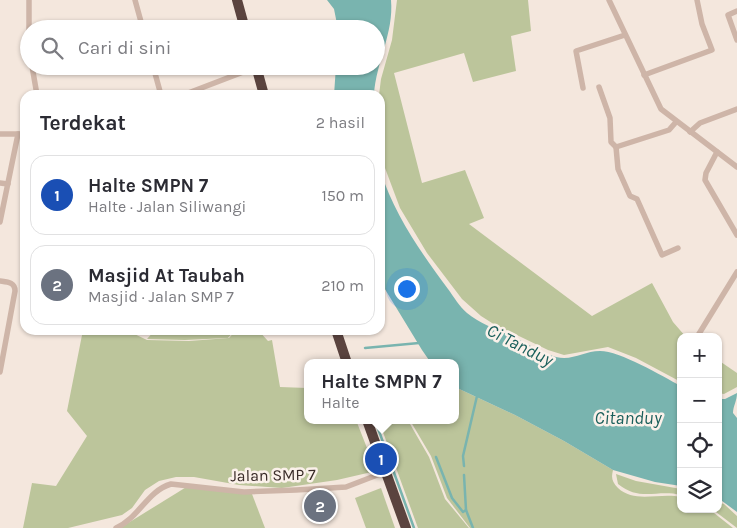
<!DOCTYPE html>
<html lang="id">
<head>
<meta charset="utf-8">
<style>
  body { margin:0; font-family:Karla,sans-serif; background:#f2f2f3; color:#2b2b33 }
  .controls { position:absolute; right:15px; bottom:15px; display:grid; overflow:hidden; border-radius:10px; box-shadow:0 1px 4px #0004 }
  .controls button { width:45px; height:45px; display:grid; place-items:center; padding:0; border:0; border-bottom:1px solid #e1e1e2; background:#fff; color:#2b2b33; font:25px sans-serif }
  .you { position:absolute; left:406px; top:288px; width:18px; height:18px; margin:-12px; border:4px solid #fff; border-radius:50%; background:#1a73e8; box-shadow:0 0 0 8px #1a73e833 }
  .badge { display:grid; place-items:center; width:32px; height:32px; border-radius:50%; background:#1a5f5b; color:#fff; font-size:16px; font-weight:700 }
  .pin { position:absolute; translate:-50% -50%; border:2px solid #fff; box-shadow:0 1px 5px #0006 }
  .popup { position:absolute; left:304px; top:359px; width:155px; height:65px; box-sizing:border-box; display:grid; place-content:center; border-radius:10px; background:#fff; filter:drop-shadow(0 1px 4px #0005); font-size:16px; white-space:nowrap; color:#7c7c81 }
  .popup b { font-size:19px; color:#2b2b33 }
  .popup::after { content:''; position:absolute; left:50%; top:100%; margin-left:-10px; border:10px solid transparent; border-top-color:#fff }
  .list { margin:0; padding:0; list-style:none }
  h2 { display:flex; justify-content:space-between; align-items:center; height:65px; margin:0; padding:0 20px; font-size:21px }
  h2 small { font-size:16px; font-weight:400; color:#7c7c81 }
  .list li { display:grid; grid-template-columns:32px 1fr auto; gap:15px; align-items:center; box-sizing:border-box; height:80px; margin:0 10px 10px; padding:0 10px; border:1px solid #e1e1e2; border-radius:15px }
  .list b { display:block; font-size:19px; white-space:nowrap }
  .list p { margin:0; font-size:16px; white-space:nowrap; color:#7c7c81 }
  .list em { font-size:16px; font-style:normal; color:#7c7c81 }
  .icon { flex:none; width:28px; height:28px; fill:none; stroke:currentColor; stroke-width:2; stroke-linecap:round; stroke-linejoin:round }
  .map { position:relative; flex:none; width:737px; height:528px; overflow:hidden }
  .search { position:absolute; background:#fff; box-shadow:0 1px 4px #0004; left:20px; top:20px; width:365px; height:55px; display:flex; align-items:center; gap:12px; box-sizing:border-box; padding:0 18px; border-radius:28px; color:#7c7c81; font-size:19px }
  .panel { position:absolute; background:#fff; box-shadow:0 1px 4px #0004; left:20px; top:90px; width:365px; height:245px; border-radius:15px }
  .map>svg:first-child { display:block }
  .green { fill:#bcc59b }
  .water { fill:#79b4af }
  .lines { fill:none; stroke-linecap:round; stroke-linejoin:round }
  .stream { stroke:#79b4af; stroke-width:2.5 }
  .street { stroke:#ceb5a8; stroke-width:5.5 }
  .highway { stroke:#5b443f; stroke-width:10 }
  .labels { text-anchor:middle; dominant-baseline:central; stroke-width:5; stroke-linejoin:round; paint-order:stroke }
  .street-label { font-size:16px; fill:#3a2c29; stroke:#fbf1ea }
  .water-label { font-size:18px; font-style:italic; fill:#1a5f5b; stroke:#fbf1ea }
</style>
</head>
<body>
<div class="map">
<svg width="737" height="528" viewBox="0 0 737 528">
  <rect width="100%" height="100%" fill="#f4e7dd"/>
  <!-- green -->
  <g class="green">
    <path d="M397 0H528L531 31 511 36 516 71 473 82 464 53 394 73 422 183 465 170 484 218 469 224 592 316 652 283 673 322 686 337H681V382L636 358 608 347 564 355 548 350 492 323 481 316 462 299 427 253 400 208 385 168 380 141 379 95 381 79 392 40Z"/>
    <path d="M83 330H126L147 340 189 341 229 338 236 330H258L268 341 272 340 280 387 307 388V420H356L376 471 337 480 282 488 239 485 194 477H176L159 481 145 490 132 508 122 515 68 528H23L32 483 56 486 87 436 67 411Z"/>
    <path d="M155 330H235L228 338 185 340 147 339Z"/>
    <path d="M718 360 737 373V387L724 394 718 393Z"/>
    <path d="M455 387 515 415 564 441 613 470C611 478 612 482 618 488 635 504 660 492 681 497V509H709L733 528H470L447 498 431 456 411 422 407 420H455Z"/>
    <path d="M390 420H404L410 424 429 457 445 499 469 528H418L380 424Z"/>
    <path d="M616 474 636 481 681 489V495C657 489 640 502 618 484Z"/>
    <path d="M188 486 252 494 265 528H120Z"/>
    <path d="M381 488 395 528H366L355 498Z"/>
    <path d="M718 502 724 504 737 516V528L712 509H718Z"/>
  </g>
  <!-- water -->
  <g class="water">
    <path d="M327 0H391C394 33 376 62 374 95H334L336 66H376V29H338L334 9Z"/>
    <path d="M380 170C395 216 420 251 448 289 454 297 459 306 467 313 480 324 498 330 514 337 528 344 541 353 556 357 573 361 584 351 600 351 620 351 662 376 681 386V486L655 482 613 470 564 441 515 415 455 387V363H431L422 350 380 281Z"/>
    <path d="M737 393C737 401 733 406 733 413L737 418V512L718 498V399H725Z"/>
  </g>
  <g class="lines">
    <!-- stream -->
    <g class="stream">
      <path d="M365 348 419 343"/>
      <path d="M375 420 414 528"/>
      <path d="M436 457 452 498 463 512 466 510"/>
      <path d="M464 466 463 456 477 396"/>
      <path d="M464 475 466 510 473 528"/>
    </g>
    <!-- street -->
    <g class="street">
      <path d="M29 0V30"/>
      <path d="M135 0 143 29"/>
      <path d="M609 0 661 109 737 167"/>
      <path d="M737 11 728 15 737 40"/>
      <path d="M32 66 37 95"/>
      <path d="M153 66 161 95"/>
      <path d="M644 75 712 50 702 24 697 0"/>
      <path d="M599 87 610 118 611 142 616 147 669 130 676 122"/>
      <path d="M583 88 576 51 625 35"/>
      <path d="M183 95 256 67"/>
      <path d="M690 132 700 123 737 109"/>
      <path d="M0 134H25"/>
      <path d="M616 147 618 169 630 196 637 199 662 255 678 248"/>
      <path d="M717 152 706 173 705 180 737 235"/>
      <path d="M0 183 8 184"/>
      <path d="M0 222 18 134"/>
      <path d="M0 281C7 282 15 282 15 291L0 372"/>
      <path d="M697 337 737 272"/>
      <path d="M116 528C139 518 147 491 171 484L244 492 296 490 346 487 385 472"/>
    </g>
    <!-- highway -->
    <g class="highway">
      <path d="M237 0 245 29"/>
      <path d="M256 66 264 95"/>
      <path d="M336 330 347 363"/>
      <path d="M367 420 406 528"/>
    </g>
  </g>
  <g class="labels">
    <!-- street labels -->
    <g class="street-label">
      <text transform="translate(273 475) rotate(-1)">Jalan SMP 7</text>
    </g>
    <!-- water labels -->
    <g class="water-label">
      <text transform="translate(520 345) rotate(27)">Ci Tanduy</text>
      <text x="628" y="418">Citanduy</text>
    </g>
  </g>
</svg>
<div class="controls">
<button>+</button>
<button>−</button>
<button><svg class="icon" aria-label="locate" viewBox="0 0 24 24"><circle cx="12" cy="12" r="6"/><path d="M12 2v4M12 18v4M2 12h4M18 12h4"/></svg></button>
<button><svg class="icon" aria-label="layers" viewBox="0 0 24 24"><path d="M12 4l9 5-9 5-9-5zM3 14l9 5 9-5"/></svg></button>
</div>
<div class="you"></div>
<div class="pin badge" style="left:381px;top:459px;background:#1a4fb4">1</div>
<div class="popup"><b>Halte SMPN 7</b>Halte</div>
<div class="pin badge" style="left:320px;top:506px;background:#6b7280">2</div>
<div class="search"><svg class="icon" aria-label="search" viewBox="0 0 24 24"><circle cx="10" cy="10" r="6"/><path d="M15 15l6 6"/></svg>Cari di sini</div>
<section class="panel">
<h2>Terdekat<small>2 hasil</small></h2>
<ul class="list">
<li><span class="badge" style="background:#1a4fb4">1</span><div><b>Halte SMPN 7</b><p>Halte · Jalan Siliwangi</p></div><em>150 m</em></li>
<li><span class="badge" style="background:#6b7280">2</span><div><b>Masjid At Taubah</b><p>Masjid · Jalan SMP 7</p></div><em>210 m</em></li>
</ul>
</section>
</div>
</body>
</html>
